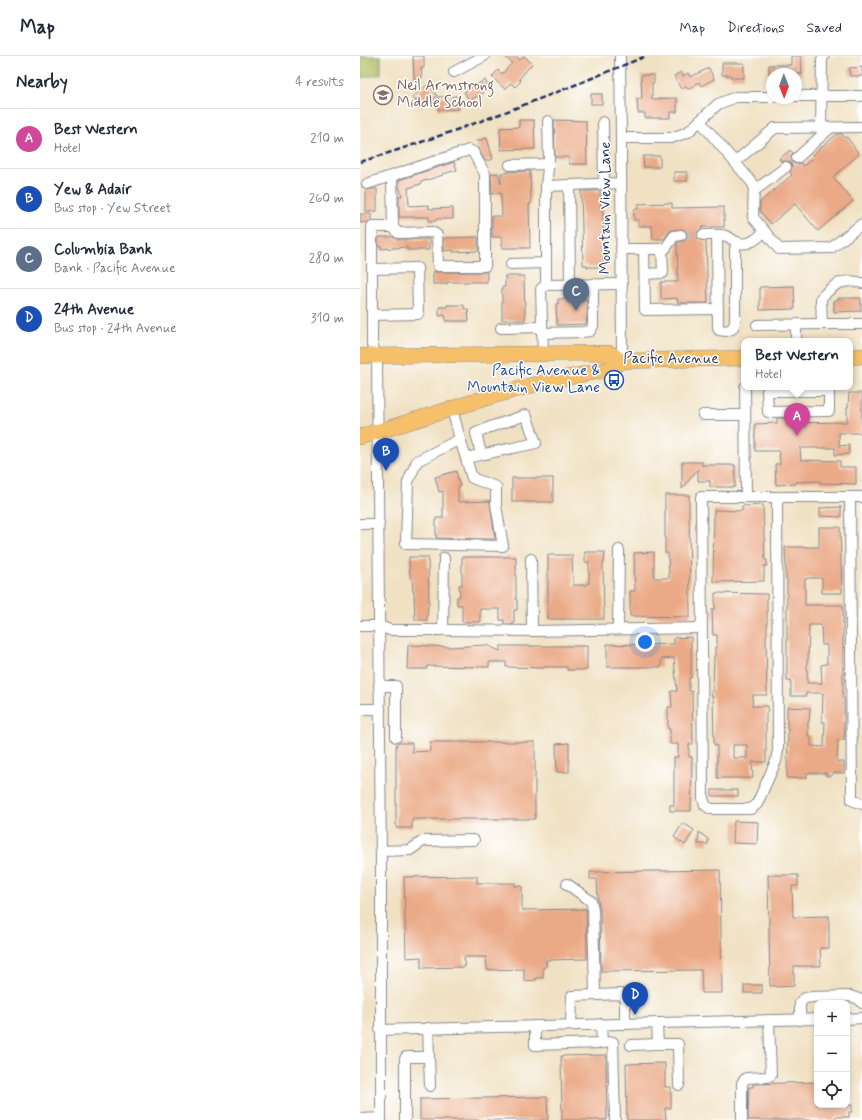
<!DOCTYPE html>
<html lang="en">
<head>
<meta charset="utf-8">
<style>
  body { margin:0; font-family:Mynerve,sans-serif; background:#f2f2f3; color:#1f2937 }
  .controls { position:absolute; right:12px; bottom:12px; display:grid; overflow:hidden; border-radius:8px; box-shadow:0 2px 6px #0003 }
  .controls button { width:36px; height:36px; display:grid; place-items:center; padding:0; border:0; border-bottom:1px solid #e0e1e3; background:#fff; color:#1f2937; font:20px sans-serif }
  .compass { position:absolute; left:406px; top:12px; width:36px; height:36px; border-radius:50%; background:#fff; box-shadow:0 2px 6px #0003; rotate:179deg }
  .you { position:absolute; left:285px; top:586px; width:14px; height:14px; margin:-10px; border:3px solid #fff; border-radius:50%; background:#1a73e8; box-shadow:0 0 0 6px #1a73e833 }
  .badge { display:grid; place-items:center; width:26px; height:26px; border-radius:50%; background:#db2777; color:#fff; font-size:13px; font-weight:700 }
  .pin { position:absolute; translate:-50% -33px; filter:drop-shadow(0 1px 2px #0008) }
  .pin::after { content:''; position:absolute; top:21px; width:14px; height:12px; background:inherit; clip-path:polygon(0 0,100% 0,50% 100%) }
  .popup { position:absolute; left:381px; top:282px; width:112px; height:52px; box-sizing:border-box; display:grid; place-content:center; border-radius:8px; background:#fff; filter:drop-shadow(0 1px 3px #0005); font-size:13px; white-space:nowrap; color:#747a83 }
  .popup b { font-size:15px; color:#1f2937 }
  .popup::after { content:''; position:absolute; left:50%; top:100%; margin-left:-8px; border:8px solid transparent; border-top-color:#fff }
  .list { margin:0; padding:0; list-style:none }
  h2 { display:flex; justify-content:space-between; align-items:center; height:52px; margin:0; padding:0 16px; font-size:17px }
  h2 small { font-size:13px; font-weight:400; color:#747a83 }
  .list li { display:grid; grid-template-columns:26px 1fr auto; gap:12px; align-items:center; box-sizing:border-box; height:60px; padding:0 16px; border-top:1px solid #e0e1e3 }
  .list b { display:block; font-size:15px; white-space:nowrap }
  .list p { margin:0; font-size:13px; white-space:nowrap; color:#747a83 }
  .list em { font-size:13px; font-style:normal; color:#747a83 }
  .icon { flex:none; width:22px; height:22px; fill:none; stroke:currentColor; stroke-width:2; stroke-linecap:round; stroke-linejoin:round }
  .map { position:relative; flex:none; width:502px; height:1064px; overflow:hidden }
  header { display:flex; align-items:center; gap:24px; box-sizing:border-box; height:56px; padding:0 20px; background:#fff; border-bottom:1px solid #e0e1e3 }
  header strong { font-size:19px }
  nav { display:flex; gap:22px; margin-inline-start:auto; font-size:14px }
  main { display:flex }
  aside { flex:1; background:#fff }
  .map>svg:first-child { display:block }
  .green { fill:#aebb5d; stroke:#64755e }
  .building { fill:#ebaa87; fill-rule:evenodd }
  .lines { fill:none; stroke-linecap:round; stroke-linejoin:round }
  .minor-tunnel { stroke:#c5bdae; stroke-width:10; stroke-dasharray:10 5; stroke-linecap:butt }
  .minor-casing { stroke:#868890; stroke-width:12 }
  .highway-casing { stroke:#868890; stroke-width:16 }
  .minor { stroke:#fff; stroke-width:10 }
  .highway { stroke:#f6c06b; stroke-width:15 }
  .rail { stroke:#1b2f5e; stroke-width:2.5; stroke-dasharray:6 3; stroke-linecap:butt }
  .labels { text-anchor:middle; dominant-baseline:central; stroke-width:3; stroke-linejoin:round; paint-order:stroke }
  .education-label { font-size:15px; fill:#785e54; stroke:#fff; text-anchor:start }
  .street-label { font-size:15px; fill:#1b2f5e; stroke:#fff }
  .transit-label { font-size:15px; fill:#164399; stroke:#fff; text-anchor:end }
</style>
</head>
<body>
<header>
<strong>Map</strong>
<nav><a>Map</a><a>Directions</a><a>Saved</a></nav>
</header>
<main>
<aside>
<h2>Nearby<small>4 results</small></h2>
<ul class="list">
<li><span class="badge" style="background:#d1479c">A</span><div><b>Best Western</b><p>Hotel</p></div><em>210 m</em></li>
<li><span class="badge" style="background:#1a4fb4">B</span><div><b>Yew &amp; Adair</b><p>Bus stop · Yew Street</p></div><em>260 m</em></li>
<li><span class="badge" style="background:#5c6f8a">C</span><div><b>Columbia Bank</b><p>Bank · Pacific Avenue</p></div><em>280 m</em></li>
<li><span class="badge" style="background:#1a4fb4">D</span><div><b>24th Avenue</b><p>Bus stop · 24th Avenue</p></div><em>310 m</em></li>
</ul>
</aside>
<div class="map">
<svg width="502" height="1064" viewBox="0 0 502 1064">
  <rect width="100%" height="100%" fill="#fff"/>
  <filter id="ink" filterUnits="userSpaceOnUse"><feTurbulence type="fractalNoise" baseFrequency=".025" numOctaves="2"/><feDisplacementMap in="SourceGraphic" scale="8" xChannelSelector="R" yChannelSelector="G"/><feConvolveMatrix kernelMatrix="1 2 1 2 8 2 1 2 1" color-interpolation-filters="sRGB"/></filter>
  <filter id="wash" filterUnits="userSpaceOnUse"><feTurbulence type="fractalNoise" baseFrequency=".012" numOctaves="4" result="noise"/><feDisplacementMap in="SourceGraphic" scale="16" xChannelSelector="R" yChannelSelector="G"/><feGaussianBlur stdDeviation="0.9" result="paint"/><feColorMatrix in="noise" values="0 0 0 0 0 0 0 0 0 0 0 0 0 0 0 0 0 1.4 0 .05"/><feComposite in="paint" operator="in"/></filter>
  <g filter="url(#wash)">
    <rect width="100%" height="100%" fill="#f0e1c2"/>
    <!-- green -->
    <path class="green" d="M0 0H21V18L0 22Z"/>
    <g id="blocks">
      <!-- building -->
      <g class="building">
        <path d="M53 0H64V12H61L62 22 54 23Z"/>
        <path d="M144 0H156L160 4 164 0 172 8 159 23 161 25 155 31 150 27 145 33 132 21 138 14 142 18 152 7Z"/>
        <path d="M431 0H441L442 18H409V9H431Z"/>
        <path d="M362 7H384V22H371V19H362Z"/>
        <path d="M502 11V20H490L489 12Z"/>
        <path d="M349 12 354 23 341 30 339 26 328 33 326 30 321 33 314 20 321 16 323 20 328 17 330 21Z"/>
        <path d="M281 19H294V27H292V43L317 42V56H310V62H285V57H278L277 43H282Z"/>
        <path d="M125 24 130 33 111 44H109L104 36Z"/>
        <path d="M67 29H69L77 40 61 52 52 41Z"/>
        <rect x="231" y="38" width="11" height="10"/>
        <path d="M99 40V53L78 54V41Z"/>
        <path d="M159 64H174L175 93 141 94 140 72 159 71Z"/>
        <path d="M194 64 226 65 227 108H209V101H195Z"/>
        <path d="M477 78H482L485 82 487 81 499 98 473 121 493 145 458 175 435 148 411 168 400 155V146L432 119 430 116 432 111 431 107 426 105 422 106 419 103 430 94 433 97 431 100 432 106 435 108 441 107 443 110 454 101 452 99Z"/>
        <path d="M127 82 133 103 125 105 120 95 117 85Z"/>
        <path d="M283 100H300V111H284Z"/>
        <path d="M94 106 97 114 83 118V119L61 126V128L48 132 49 150 69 149V153L93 152V163H76V165H69V161H39V140H42L39 130V124Z"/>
        <path d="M170 115 171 148H169L170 192H142V181H132V160H142L141 137 132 138 131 118 138 117 141 128V117H147V116Z"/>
        <rect x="314" y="116" width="13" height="9"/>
        <path d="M12 133H17V155L6 156V134Z"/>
        <path d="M221 135H240L241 154H243L244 211H227V209H223Z"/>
        <path d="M312 147V152L364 151V171H343L338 176 337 179 340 184 346 185 348 247H318L317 242 301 243V226H318L317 187 325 184 327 178 323 173 313 174 309 176 304 183H293L292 170H279V164H274V153H278V148Z"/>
        <path d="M0 158H11V165L8 166 0 167Z"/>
        <path d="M18 181H33L38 184 69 183V194H47V191L21 193V190H18Z"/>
        <path d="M118 181V195L93 196V194L84 195V182Z"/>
        <path d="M73 216H127V226H87V228H73Z"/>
        <path d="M145 220H164L165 264H142V231H145Z"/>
        <path d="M434 230 435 253 400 254V231Z"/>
        <path d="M478 242H501V255L474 256V244H478Z"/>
        <path d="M198 243H226L228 252 226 268 197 269 196 248H198Z"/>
        <path d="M87 249H104V253H108L109 265H86L85 259 79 260V251H87Z"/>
        <path d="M489 337H502V377H479V390L489 389V398L475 399V392H440L441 404 480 405V411H496V428L460 427V425L436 426V428L416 429 415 408H420L419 395H395V368L417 367V362H428V367L487 366V352L488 351Z"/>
        <path d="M322 406H343L341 409H375V431H350V425H338V413L322 433Z"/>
        <path d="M96 415 100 431H98V446L130 445 135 483 76 482V462H83V435L79 436 75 421Z"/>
        <rect x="152" y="422" width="41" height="24"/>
        <path d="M305 439H329L330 561 270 560V535H275L274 497 294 496V522H309L308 497H305Z"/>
        <path d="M403 449 405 504H407V510H404V525L355 526 353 525 354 454 382 455V450Z"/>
        <path d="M481 451V461L460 460V452Z"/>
        <path d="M459 471H480L482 537H462V522H447V523H445V549H483V642H484V673H485L484 684H478L477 706H484V717H472V720H466V717H447V722H427L428 673H427V651L450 652 449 666H448V680H451V690L464 691 465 666H462L463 637H446V640H431V625H427V523H426L425 491H459ZM449 569H461L462 589H467V608L461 609 462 627H447V604H448Z"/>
        <path d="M225 496H245L244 507H243L244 563H188V499H212L213 529H227V527H229V506H225Z"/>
        <path d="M49 501H68L69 549H68L67 564H55L54 536H53L52 523 50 522Z"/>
        <path d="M102 501H156V544H157V554H154V568H144V564H140V553H120V566H102V549H97V541L100 540 99 529H102Z"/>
        <path d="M355 537 407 538V579H406L407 639H393L392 650H408L407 657H406V706H392L393 722H357V689H354L353 641H352L351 635H353L354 600H355V591H357V579H353L352 553H355ZM373 689H387V702H373Z"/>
        <path d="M331 581V622H329V635H332L333 688H329V701H332L331 755H310V749H314V701H318V688H310V673H308V651H312L311 635H317L314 602 301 603V611H247V588L281 589 314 588V582Z"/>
        <path d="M48 589 91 591 126 589 140 595V590H227V614H207V611H184V612L146 611V606H129V611L67 610V613H47Z"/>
        <path d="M70 686H175V763H52V772H36V689L39 687H52V696L70 695Z"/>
        <path d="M209 687V716H197L196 688Z"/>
        <rect x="352" y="734" width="26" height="6"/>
        <path d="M374 765 398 766 397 788 373 787Z"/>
        <path d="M323 767 334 774 325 789 314 781Z"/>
        <path d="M339 776 348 783V788H338Z"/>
        <path d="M360 814 362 937H342L341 914 241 915 240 853 238 845 237 823H230V816Z"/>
        <path d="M408 819H438V830H432L433 861 469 860V892H460L461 910H434V930L416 931V930H410Z"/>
        <path d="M117 820V827H155V830H162V854L226 853 227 903 186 904V911H183V922H176V924L164 925V913L127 914 126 901H104L105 911 61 912V901L46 902 44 821Z"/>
        <rect x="384" y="929" width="18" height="8"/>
        <path d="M246 999 247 1064H202L201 1000Z"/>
        <path d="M305 1007V1031H311V1052H305L306 1064H267L266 1008Z"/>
        <path d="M457 1026V1049H492V1056H489V1061H475V1064H388L389 1031H393V1028Z"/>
        <path d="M187 1041 188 1064H60V1043Z"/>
      </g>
    </g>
  </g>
  <g filter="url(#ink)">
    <use href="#blocks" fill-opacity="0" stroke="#868890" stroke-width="1"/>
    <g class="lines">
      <!-- minor-tunnel -->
      <path class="minor-tunnel" d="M321 179H343"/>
      <!-- minor casing -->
      <g class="minor-casing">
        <g id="minor">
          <path d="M260 0 261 82 262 305"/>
          <path d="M94 16 124 0"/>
          <path d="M436 40H502"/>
          <path d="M188 65 189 103 186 130 261 127"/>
          <path d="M340 65 394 129 393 161 419 193 471 192 502 168"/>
          <path d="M243 66 244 128"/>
          <path d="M461 72 462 3 464 0"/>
          <path d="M261 82H311L328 76 358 48 376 41H412"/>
          <path d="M437 102 470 72"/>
          <path d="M375 106 415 72 502 71"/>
          <path d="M150 109 189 108"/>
          <path d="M32 120 33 171"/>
          <path d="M7 128 109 94 113 96 125 118V210H78L77 179 72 176 38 177 33 171H12V289L17 300 21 811V1064"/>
          <path d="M209 129 210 228"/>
          <path d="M186 130V229L262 228"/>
          <path d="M394 135 426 111"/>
          <path d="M343 179C350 179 359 178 366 180 370 181 373 185 377 186 387 191 398 183 404 175"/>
          <path d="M357 180 358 271 359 274 366 275 372 273 375 267V193L377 186"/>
          <path d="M261 193H305L314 180 321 179"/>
          <path d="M284 193 285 254 358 253"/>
          <path d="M151 208 186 207"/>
          <path d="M285 218 303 217 302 193"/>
          <path d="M502 227C482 222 474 228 461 242L462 268H502"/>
          <path d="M233 228V249"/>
          <path d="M12 259 58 258 57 212 12 213"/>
          <path d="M436 268V285"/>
          <path d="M397 269 462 268"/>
          <path d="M141 272 182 271"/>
          <path d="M182 277 222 276 230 275 233 270V256"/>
          <path d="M183 298 181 233 186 229"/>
          <path d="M385 331 386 441"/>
          <path d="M407 335H469V355L408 356Z"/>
          <path d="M92 353 100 383 57 405 48 426 46 488 143 490 136 449V431L112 422 100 383"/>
          <path d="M343 359H385"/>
          <path d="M106 402 176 387 166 359 130 371 116 377 121 398"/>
          <path d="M417 441 418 694 416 705 397 748 391 753H351L345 749 343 742 341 441H502"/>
          <path d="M490 441 492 744 502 748"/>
          <path d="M0 468H19"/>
          <path d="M171 503 172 575"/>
          <path d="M0 570H19L30 574H83L172 575 342 572"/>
          <path d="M258 573 259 494"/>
          <path d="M83 574 84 502"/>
          <path d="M19 630H36V681"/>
          <path d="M0 653H20"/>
          <path d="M21 795 50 794 63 785 114 784"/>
          <path d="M207 828 231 845 233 853 235 939"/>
          <path d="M487 963 502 962"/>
          <path d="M440 964V947L445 942 452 941 490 940 499 943 502 947"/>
          <path d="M241 968 242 987 253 986 255 1064"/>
          <path d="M211 969 212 940 261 938 265 942V968"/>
          <path d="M175 970V989L242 987"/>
          <path d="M20 974 457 963"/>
          <path d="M298 988H318L319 1029"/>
          <path d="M271 989 298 988 297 967"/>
          <path d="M69 1001 70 1030"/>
          <path d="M0 1063 21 1062"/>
          <path d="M45 1064V1003L46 1001H69L68 972"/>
          <path d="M382 1064V1027L386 1022 407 1021 411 1019 409 964"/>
        </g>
      </g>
      <!-- highway casing -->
      <g class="highway-casing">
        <g id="highway">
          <path d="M0 300 248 297C254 298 256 303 262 305L384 302"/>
          <path d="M490 301 502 300"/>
          <path d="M0 381 126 342 176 328 249 313 262 305"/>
        </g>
      </g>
      <!-- minor -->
      <use href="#minor" class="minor"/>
      <!-- highway -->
      <use href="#highway" class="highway"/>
      <!-- rail -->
      <path class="rail" d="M0 106C97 76 192 39 286 0"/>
    </g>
  </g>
  <!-- icons -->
  <defs>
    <g id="school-ring" transform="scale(1)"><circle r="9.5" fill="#fff" stroke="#8d6e63" stroke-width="1.5"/><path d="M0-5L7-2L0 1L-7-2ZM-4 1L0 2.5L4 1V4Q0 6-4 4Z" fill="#8d6e63"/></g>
    <g id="bus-ring" transform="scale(1)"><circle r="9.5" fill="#fff" stroke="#1a4fb4" stroke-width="1.5"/><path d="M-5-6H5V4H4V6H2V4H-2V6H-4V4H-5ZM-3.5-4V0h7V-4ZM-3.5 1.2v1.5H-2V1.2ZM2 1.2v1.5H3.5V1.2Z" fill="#1a4fb4"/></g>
  </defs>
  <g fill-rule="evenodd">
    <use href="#school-ring" x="23" y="39"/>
    <use href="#bus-ring" x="254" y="324"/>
  </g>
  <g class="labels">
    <!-- education labels -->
    <g class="education-label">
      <text x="37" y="30">Neil Armstrong<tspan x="37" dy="17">Middle School</tspan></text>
    </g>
    <!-- street labels -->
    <g class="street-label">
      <text transform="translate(246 152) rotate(-90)">Mountain View Lane</text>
      <text x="311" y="303">Pacific Avenue</text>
    </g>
    <!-- transit labels -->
    <g class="transit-label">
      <text x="240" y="315">Pacific Avenue &amp;<tspan x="240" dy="17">Mountain View Lane</tspan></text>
    </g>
  </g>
</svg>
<div class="controls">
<button>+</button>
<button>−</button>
<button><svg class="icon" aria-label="locate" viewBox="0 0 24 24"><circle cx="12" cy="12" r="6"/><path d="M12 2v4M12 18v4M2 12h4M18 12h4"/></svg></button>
</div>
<svg class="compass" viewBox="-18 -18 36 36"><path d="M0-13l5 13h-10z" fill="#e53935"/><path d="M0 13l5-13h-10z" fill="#747a83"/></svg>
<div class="you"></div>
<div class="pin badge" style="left:437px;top:380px;background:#d1479c">A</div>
<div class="popup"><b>Best Western</b>Hotel</div>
<div class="pin badge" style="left:26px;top:415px;background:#1a4fb4">B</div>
<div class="pin badge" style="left:216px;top:255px;background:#5c6f8a">C</div>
<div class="pin badge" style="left:275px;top:959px;background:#1a4fb4">D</div>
</div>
</main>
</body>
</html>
